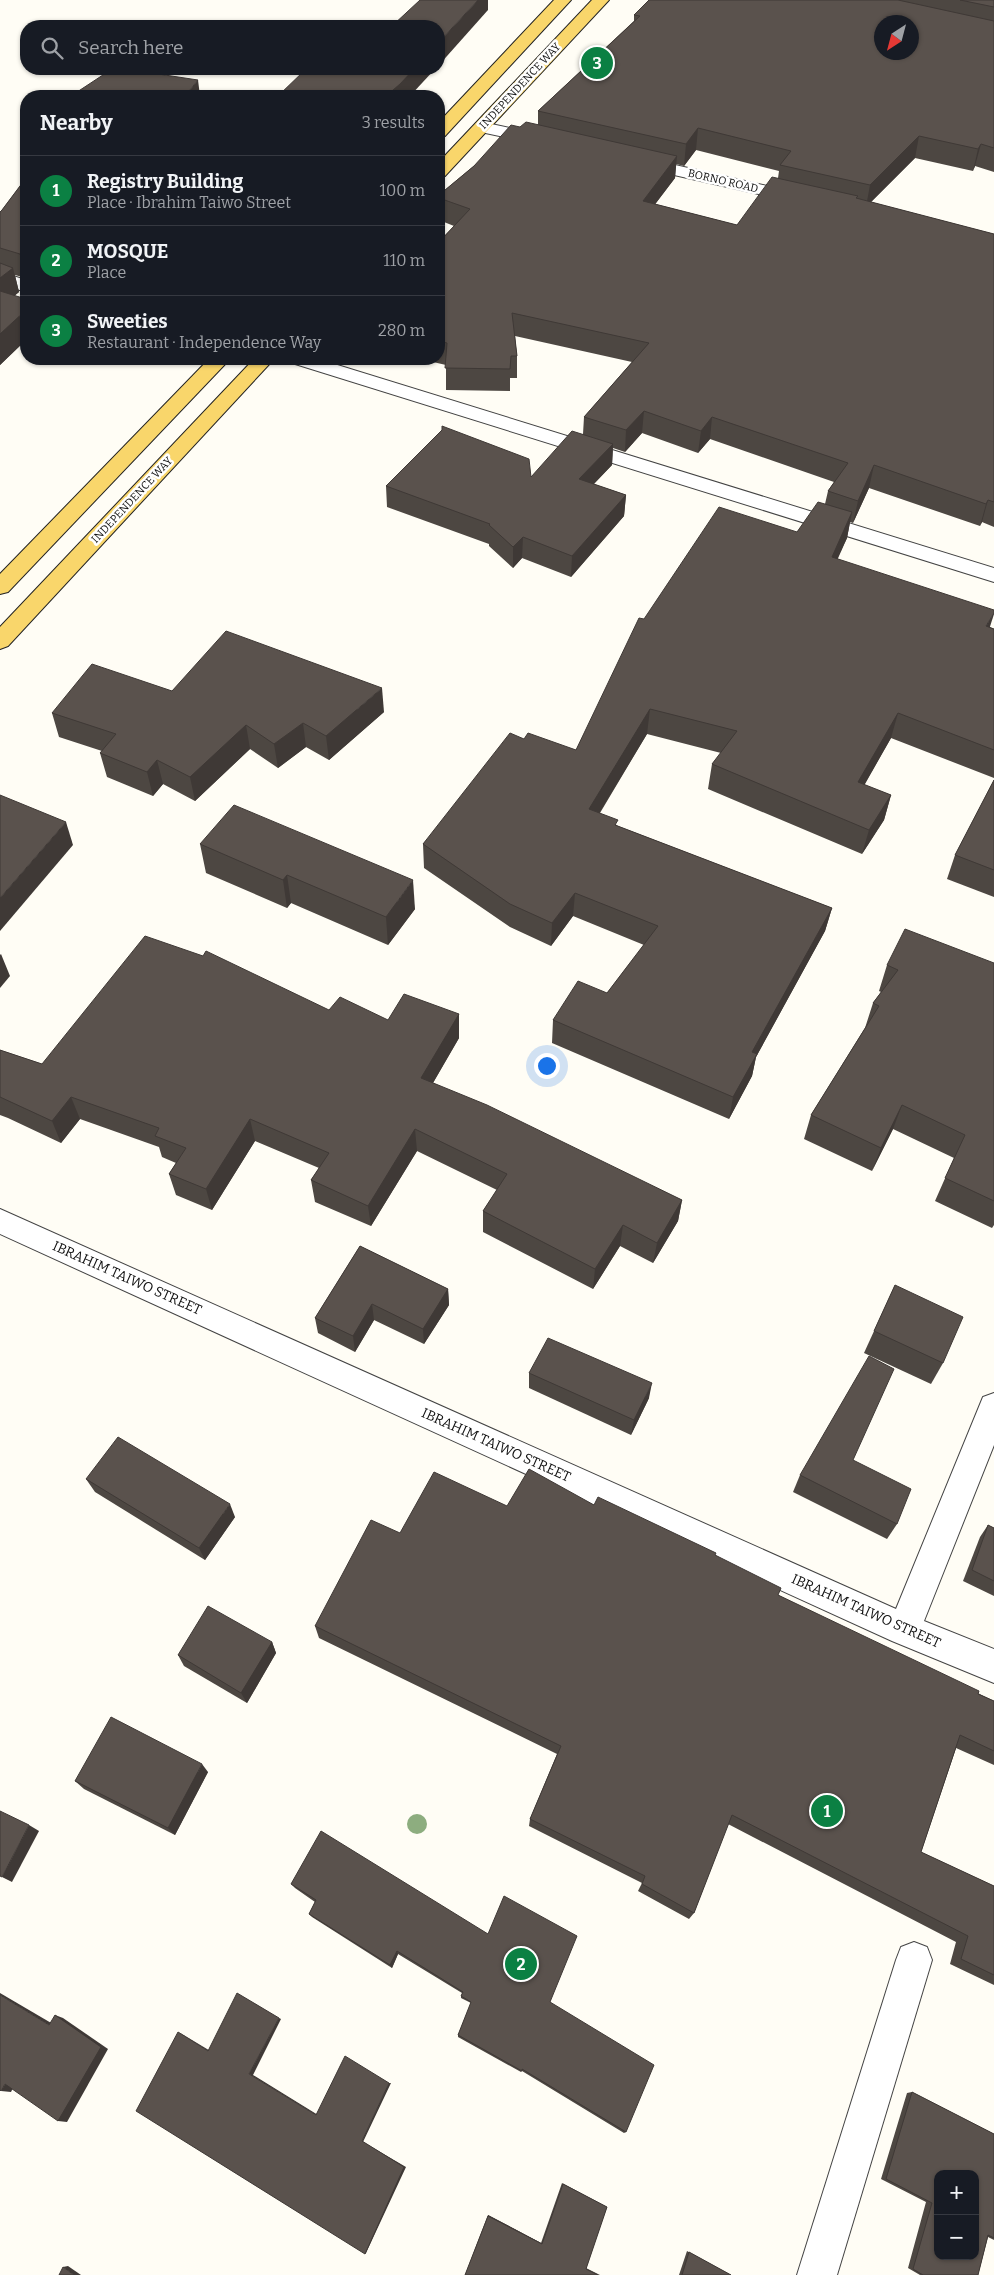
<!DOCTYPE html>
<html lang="en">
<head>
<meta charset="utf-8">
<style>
  body { margin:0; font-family:Bitter,serif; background:#242831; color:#f1f3f6 }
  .controls { position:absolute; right:15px; bottom:15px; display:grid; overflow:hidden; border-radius:10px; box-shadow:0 1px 4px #0004 }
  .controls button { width:45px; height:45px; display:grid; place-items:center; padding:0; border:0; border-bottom:1px solid #363941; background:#171b24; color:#f1f3f6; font:25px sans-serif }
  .compass { position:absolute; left:874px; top:15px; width:45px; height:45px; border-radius:50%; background:#171b24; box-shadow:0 1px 4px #0004; rotate:216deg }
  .you { position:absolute; left:546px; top:1065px; width:18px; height:18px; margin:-12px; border:4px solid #fff; border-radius:50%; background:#1a73e8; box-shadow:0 0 0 8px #1a73e833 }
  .badge { display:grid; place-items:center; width:32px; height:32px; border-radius:50%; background:#0b8043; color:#fff; font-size:16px; font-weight:700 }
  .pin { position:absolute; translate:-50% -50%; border:2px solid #fff; box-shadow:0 1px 5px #0006 }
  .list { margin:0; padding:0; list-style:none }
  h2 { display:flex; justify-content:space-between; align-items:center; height:65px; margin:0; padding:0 20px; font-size:21px }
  h2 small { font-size:16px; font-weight:400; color:#9ea1a6 }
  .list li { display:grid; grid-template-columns:32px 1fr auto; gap:15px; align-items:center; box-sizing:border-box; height:70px; padding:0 20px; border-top:1px solid #363941 }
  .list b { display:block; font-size:19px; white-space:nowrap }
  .list p { margin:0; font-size:16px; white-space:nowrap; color:#9ea1a6 }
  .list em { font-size:16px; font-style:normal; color:#9ea1a6 }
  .icon { flex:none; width:28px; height:28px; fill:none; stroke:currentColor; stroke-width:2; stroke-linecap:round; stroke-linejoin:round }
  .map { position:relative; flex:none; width:994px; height:2275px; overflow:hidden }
  .search { position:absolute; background:#171b24; box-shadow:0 1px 4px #0004; left:20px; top:20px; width:425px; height:55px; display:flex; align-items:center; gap:12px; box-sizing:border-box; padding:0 18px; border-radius:20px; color:#9ea1a6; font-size:19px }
  .panel { position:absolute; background:#171b24; box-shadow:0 1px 4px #0004; left:20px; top:90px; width:425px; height:275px; border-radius:20px }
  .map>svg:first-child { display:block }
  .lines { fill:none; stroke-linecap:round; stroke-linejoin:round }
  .minor-casing { stroke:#444; stroke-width:2 }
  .major-casing { stroke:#222; stroke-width:2 }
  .minor { fill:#fff; fill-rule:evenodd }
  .major { fill:#f9d66b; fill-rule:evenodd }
  .tree { fill:#8dad7f }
  .wall { fill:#4d4742; fill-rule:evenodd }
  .shaded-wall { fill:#3f3936 }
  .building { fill:#5a524d; stroke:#3f3936; fill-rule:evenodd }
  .labels { text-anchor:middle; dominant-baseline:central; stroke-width:5; stroke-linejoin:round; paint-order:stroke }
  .far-street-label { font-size:11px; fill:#111; stroke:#fff }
  .street-label { font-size:14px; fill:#111; stroke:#fff }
</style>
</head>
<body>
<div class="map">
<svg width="994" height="2275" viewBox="0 0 994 2275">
  <rect width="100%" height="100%" fill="#fffdf5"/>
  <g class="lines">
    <!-- minor casing -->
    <g class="minor-casing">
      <g id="minor">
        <path d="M482 122 548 136 551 140 548 144 542 145 476 131 474 127 476 123Z"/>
        <path d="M640 157 798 193 804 194 807 198 804 202 798 203 634 166 631 162 634 158Z"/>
        <path d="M0 272 26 280V292L0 284Z"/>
        <path d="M289 359H318L994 568V582L292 363Z"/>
        <path d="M0 1209 896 1609 983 1397 994 1393V1445L924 1621 994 1649V1683L892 1641 0 1234Z"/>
        <path d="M914 1942 927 1947 932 1960 837 2275H797L896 1960 901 1947Z"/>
      </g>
    </g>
    <!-- major casing -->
    <g class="major-casing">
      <g id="major">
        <path d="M554 0H571L445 136 439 137V122Z"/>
        <path d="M592 0H609L445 176 439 177V162Z"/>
        <path d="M209 359H230L8 592 0 594V574Z"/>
        <path d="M254 359H274L8 646 0 649V627Z"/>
      </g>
    </g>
    <!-- minor -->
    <use href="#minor" class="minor"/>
    <!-- major -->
    <use href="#major" class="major"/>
  </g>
  <!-- trees -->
  <circle class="tree" cx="417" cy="1824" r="10"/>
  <!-- wall -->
  <g class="wall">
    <path d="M649 0H994V172L975 166 973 171 915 158 871 202 994 234V527L982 522 980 526 869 488 853 523 850 522 847 538 837 559 994 629V778L891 738 864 785 891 795 884 820 862 854 708 789 712 764 721 753 647 734 600 813 618 826 832 908 825 931 756 1057 752 1076 729 1119 552 1043 553 1020 607 993 644 945 573 916 551 946 510 927 424 868 423 844 524 739 576 750 644 619 797 532 825 504 828 491 834 482 710 439 698 453 642 433 625 452 613 448 612 465 594 484 626 495 624 516 571 577 522 558 513 568 489 546V544L387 507 386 486 531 477 583 434 584 417 632 362 515 336 517 356V378H510V391L446 390V365L420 359H439V242L454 226 439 220V195L520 127 538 125V111L634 21V15ZM696 150 779 171 778 178 737 225 655 204 675 178 676 164 684 166Z"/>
    <path d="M26 127V138L24 128Z"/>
    <path d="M26 178V278L15 275 19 292 14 296 26 340 0 365V212L2 210Z"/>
    <path d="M172 691 384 712 329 760 306 747 278 768 250 749 195 801 163 784 153 796 107 777 100 753 102 751 59 737 52 713Z"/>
    <path d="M994 780V897L947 879 955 855Z"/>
    <path d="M200 844 415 909 388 945 291 903 287 908 206 873Z"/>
    <path d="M994 963V1225L992 1228 935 1201 954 1158 893 1129 872 1171 804 1139 811 1115 865 1028 873 1003 881 992 879 991 887 965Z"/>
    <path d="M329 1010 388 1020 459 1014V1038L433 1083 682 1200 678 1221 653 1263 620 1246 593 1289 483 1232V1211L497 1190 417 1151 371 1226 315 1202 311 1180 319 1168 255 1141 212 1210 176 1195 169 1174 176 1163 162 1157 159 1147 80 1119 61 1143 8 1118 0 1115V1050L42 1064Z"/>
    <path d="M360 1246 448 1289 449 1305 424 1344 374 1320 355 1352 318 1333 315 1318Z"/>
    <path d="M895 1285 943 1363 931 1384 864 1353Z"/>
    <path d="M529 1373 649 1398 631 1435 529 1388Z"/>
    <path d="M853 1460 897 1524 887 1539 793 1492 800 1475Z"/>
    <path d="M86 1479 235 1517 205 1560 95 1492Z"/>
    <path d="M594 1505 715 1555 778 1595 994 1701V1765L956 1748 921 1852 994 1886V1985L950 1964 956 1942 728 1824 694 1913 689 1919 638 1891 642 1883 529 1826 530 1819 557 1754 319 1638 315 1626 400 1533 507 1506Z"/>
    <path d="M988 1525 994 1528V1596L963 1581 980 1537Z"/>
    <path d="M272 1642 276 1653 247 1703 184 1666 178 1655Z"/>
    <path d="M208 1772 175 1835 84 1789 75 1781Z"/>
    <path d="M291 1884 550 2002 626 2132 624 2133 522 2071 521 2072 458 2037V2035L471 2003 461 1998V1996L462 1993 398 1954 392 1968 312 1917 309 1914 315 1902 295 1888Z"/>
    <path d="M912 2092 994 2134V2240L988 2237 978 2275H920L908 2268 926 2202 881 2179 907 2093Z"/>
    <path d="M562 2183 607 2207 586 2268 600 2275H465L488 2215 541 2243Z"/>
    <path d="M687 2251 731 2275H679Z"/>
  </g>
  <!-- shaded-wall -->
  <g class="shaded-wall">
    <path d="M478 0H488V10L439 65V42Z"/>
    <path d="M414 69H435L410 96H386Z"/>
    <path d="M198 80 200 96H185Z"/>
    <path d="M698 128 696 150 684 166 686 144Z"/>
    <path d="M919 136 915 158 866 207 870 185Z"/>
    <path d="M981 144 975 166 973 171 978 149Z"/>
    <path d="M677 156 675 178 641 223 643 201Z"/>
    <path d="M26 256V278L22 260Z"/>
    <path d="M13 268 19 292 0 308V278Z"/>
    <path d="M26 310V340L0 365V334Z"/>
    <path d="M644 411 642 433 625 452 626 430Z"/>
    <path d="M712 417 710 439 698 453 701 431Z"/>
    <path d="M613 444 612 465 578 500 579 479Z"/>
    <path d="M874 465 869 488 853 523 858 501Z"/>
    <path d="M626 495 624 516 571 577 572 556Z"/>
    <path d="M988 500 982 522 980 526 986 504Z"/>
    <path d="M852 512 847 538 827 583 832 557Z"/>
    <path d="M523 537 522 558 513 568V547Z"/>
    <path d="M994 613V614L987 636 986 626Z"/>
    <path d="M382 688 384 712 329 760 326 736Z"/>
    <path d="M650 709 647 734 587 833 589 809Z"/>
    <path d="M898 713 891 738 852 807 858 782Z"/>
    <path d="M303 723 306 747 278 768 274 744Z"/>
    <path d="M246 725 250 749 195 801 190 777Z"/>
    <path d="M157 760 163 784 153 796 147 772Z"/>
    <path d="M891 795 884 820 862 854 869 830Z"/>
    <path d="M66 822 73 845 0 931V898Z"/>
    <path d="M287 875 291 903 287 908 283 880Z"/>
    <path d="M413 880 415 909 388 945 386 917Z"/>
    <path d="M575 893 573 916 551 946 552 923Z"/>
    <path d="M832 908 825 931 756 1057 752 1076 729 1119 733 1097 752 1052Z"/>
    <path d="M1 954 10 976 0 988V955Z"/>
    <path d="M459 1014V1038L423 1100 421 1078Z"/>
    <path d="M71 1097 80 1119 61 1143 52 1121Z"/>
    <path d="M902 1105 893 1129 872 1171 881 1148Z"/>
    <path d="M250 1119 255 1141 212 1210 206 1189Z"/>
    <path d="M415 1129 417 1151 371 1226 368 1206Z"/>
    <path d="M682 1200 678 1221 653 1263 657 1243Z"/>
    <path d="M623 1225 620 1246 593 1289 595 1269Z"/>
    <path d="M448 1289 449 1305 424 1344 423 1329Z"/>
    <path d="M372 1304 374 1320 355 1352 353 1336Z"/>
    <path d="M652 1383 649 1398 631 1435 634 1420Z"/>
    <path d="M230 1504 235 1517 205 1560 199 1548Z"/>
    <path d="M272 1642 276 1653 247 1703 241 1693Z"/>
    <path d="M202 1764 208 1772 175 1835 168 1828Z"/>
    <path d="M29 1825 39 1831 12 1882 2 1877Z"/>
    <path d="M397 1951 398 1954 392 1968 390 1965Z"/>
    <path d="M0 1993 58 2027 49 2025 0 1995Z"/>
    <path d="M55 2015 63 2018 108 2049 67 2122 58 2121Z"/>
    <path d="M279 2018 281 2019 253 2075 318 2115H316L249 2074Z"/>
    <path d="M178 2032 182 2034 212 2052 208 2051Z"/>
    <path d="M389 2083H391L363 2142 406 2167 366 2253 365 2254 362 2141Z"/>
    <path d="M5 2084 14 2086 11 2092 1 2091Z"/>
    <path d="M488 2215 541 2243 542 2244 488 2216Z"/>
    <path d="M68 2266 81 2275H74L63 2267Z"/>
  </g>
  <!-- building -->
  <g class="building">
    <path d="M420 0H478L439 42V26H392Z"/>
    <path d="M649 0H898L994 21V148L981 144 978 149 919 136 870 185 780 165 791 151 698 128 686 144 538 111 640 16 634 15ZM882 22H912V52H882Z"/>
    <path d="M960 0H994V7Z"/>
    <path d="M112 69H125L198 80 185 96H71Z"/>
    <path d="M306 69H414L400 84 386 96H278Z"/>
    <path d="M526 122 677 156 643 201 737 225 772 177 858 196 856 198 994 234V502L988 500 986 504 874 465 858 501 828 491 848 463 712 417 701 431 644 411 626 430 584 417 649 343 512 313 517 356H511L510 369 445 368 447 343 439 341V242L470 209 439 198V195L474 166 511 125 520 127Z"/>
    <path d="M26 178V256L22 260 20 254 0 248V212L2 210Z"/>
    <path d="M0 263 13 268 0 278Z"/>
    <path d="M0 291 26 299V310L0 334Z"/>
    <path d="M442 426 529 459 531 477 572 431 613 444 579 479 626 495 572 556 523 537 513 547 489 525 490 524 386 486 442 430Z"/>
    <path d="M818 502 852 512 832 557 994 610V613L986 626 994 629V750L898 713 858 782 891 795 869 830 712 764 737 731 650 709 589 809 618 820 615 825 832 908 752 1052 757 1054 733 1097 553 1020 578 981 607 993 658 926 575 893 552 923 510 904 423 844 510 733 524 739 528 733 576 750 639 618 644 619 719 507 797 532Z"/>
    <path d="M226 631 382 688 326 736 303 723 274 744 246 725 190 777 157 760 147 772 100 753 116 734 52 713 92 664 172 691Z"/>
    <path d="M994 780V870L955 855Z"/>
    <path d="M0 795 66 822 0 898Z"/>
    <path d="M234 805 413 880 386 917 287 875 283 880 200 844Z"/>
    <path d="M905 929 994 963V1201L945 1178 965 1135 902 1105 881 1148 811 1115 879 1006 873 1003 898 970 887 965Z"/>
    <path d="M145 936 203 956 206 951 329 1010 340 997 388 1020 404 994 459 1014 421 1078 487 1105 682 1200 657 1243 623 1225 595 1269 483 1211 507 1174 415 1129 368 1206 311 1180 329 1153 250 1119 206 1189 169 1174 186 1148 155 1136 159 1128 71 1097 52 1121 0 1097V1050L42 1064Z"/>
    <path d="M360 1246 448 1289 423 1329 372 1304 353 1336 315 1318Z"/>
    <path d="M895 1285 963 1317 943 1363 874 1331Z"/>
    <path d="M548 1338 652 1383 634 1420 529 1373Z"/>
    <path d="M869 1356 894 1369 853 1460 911 1489 897 1524 800 1475Z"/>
    <path d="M118 1437 230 1504 199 1548 86 1479Z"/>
    <path d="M529 1469 594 1505 598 1497 716 1553 715 1555 781 1588 778 1595 979 1691 978 1694 994 1701V1751L960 1735 921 1852 994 1886V1975L961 1959 968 1936 732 1815 694 1913 642 1884 645 1876 530 1819 561 1746 315 1626 371 1520 400 1533 434 1472 507 1506Z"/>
    <path d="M988 1525 994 1528V1581L972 1570Z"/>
    <path d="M208 1606 272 1642 241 1693 178 1655Z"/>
    <path d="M111 1717 202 1764 168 1828 75 1781Z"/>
    <path d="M0 1811 29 1825 2 1877 0 1876Z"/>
    <path d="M321 1831 488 1934 504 1896 577 1936 550 2002 654 2065 626 2132 522 2069V2071L458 2035 471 2002 461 1996 463 1992 397 1951 390 1965 309 1914 316 1900 291 1884Z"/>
    <path d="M237 1993 279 2018 249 2074 316 2115 345 2056 389 2083 362 2141 404 2167 365 2254 136 2111 178 2032 208 2051Z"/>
    <path d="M0 1995 49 2025 55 2015 101 2047 58 2121 5 2084 1 2091 0 2090Z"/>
    <path d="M912 2092 994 2134V2238L988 2235 978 2275H923L913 2269 932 2203 886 2179ZM938 2174H975V2256H938Z"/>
    <path d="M563 2184 607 2207 586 2269 598 2275H465L488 2216 542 2244Z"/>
    <path d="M689 2252 731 2275H682Z"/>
    <path d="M63 2267 74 2275H59Z"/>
  </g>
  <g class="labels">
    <!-- far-street labels -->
    <g class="far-street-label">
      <text transform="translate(520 86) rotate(-47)">INDEPENDENCE WAY</text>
      <text transform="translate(723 181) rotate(13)">BORNO ROAD</text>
      <text transform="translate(132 500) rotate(-47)">INDEPENDENCE WAY</text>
    </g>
    <!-- street labels -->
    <g class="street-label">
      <text transform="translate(127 1278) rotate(24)">IBRAHIM TAIWO STREET</text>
      <text transform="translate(496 1445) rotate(24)">IBRAHIM TAIWO STREET</text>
      <text transform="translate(866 1611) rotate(24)">IBRAHIM TAIWO STREET</text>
    </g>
  </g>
</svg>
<div class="controls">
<button>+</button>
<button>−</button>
</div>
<svg class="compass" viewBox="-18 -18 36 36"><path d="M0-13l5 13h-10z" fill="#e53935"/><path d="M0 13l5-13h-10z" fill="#9ea1a6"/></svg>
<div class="you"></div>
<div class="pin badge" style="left:827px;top:1811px">1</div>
<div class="pin badge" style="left:521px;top:1964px">2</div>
<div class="pin badge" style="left:597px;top:63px">3</div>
<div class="search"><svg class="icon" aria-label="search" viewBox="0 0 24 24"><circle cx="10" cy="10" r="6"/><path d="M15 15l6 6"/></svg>Search here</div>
<section class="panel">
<h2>Nearby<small>3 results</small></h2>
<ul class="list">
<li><span class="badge">1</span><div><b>Registry Building</b><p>Place · Ibrahim Taiwo Street</p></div><em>100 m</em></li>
<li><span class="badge">2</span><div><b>MOSQUE</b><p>Place</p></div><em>110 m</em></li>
<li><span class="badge">3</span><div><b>Sweeties</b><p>Restaurant · Independence Way</p></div><em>280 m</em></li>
</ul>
</section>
</div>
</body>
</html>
